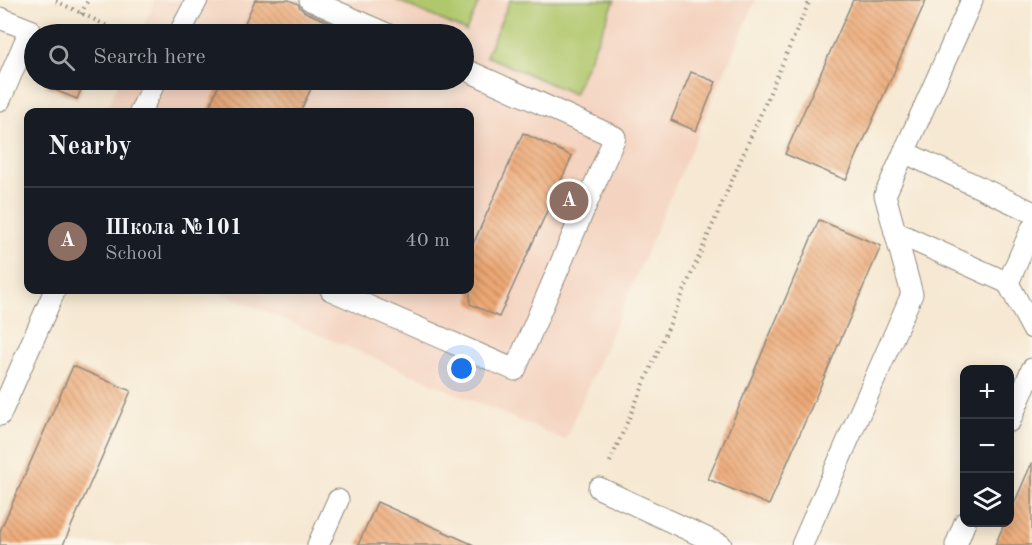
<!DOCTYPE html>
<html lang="en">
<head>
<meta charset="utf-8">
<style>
  body { margin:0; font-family:"Old Standard TT",serif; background:#20242c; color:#f1f3f6 }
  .controls { position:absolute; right:18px; bottom:18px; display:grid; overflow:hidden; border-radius:12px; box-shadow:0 3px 15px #0003 }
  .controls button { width:54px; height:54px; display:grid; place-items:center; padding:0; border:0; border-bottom:2px solid #363941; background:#171b24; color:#f1f3f6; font:30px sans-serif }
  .you { position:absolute; left:462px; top:369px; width:21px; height:21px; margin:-15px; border:4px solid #fff; border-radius:50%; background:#1a73e8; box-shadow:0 0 0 9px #1a73e833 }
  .badge { display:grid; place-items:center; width:39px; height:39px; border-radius:50%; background:#d1495b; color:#fff; font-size:20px; font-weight:700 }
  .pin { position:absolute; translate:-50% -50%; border:3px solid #fff; box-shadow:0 2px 6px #0006 }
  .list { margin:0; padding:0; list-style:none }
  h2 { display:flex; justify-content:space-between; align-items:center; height:78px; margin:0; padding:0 24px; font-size:26px }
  h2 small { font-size:20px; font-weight:400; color:#9ea1a6 }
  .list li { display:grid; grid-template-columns:39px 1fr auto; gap:18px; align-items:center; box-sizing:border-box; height:108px; padding:0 24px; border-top:2px solid #363941 }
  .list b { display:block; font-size:22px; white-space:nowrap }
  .list p { margin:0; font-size:20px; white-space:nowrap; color:#9ea1a6 }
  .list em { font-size:20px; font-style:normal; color:#9ea1a6 }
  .icon { flex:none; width:33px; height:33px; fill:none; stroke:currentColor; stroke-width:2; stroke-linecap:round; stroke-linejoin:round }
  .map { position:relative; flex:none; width:1032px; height:545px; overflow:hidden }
  .search { position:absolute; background:#171b24; box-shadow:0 3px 15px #0003; left:24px; top:24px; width:450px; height:66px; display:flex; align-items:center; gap:15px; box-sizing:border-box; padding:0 21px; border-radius:33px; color:#9ea1a6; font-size:22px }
  .panel { position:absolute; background:#171b24; box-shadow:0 3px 15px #0003; left:24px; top:108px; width:450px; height:186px; border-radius:12px }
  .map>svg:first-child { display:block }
  .built { fill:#f4d3c0 }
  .park { fill:#b0c76c; stroke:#6e794c; stroke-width:1.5 }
  .building { fill:url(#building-back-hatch) }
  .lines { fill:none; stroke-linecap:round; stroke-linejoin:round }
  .lane-casing { stroke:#908a7e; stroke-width:23 }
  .path { stroke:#908a7e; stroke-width:4; stroke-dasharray:1.5 4.5; stroke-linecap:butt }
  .lane { stroke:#fff; stroke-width:21 }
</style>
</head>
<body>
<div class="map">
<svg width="1032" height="545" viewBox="0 0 1032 545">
  <defs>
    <pattern id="building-back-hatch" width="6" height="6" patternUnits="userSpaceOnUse" patternTransform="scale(1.5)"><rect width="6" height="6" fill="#eda875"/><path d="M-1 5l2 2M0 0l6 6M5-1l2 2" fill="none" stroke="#c08960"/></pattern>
  </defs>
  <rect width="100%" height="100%" fill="#fbf7ec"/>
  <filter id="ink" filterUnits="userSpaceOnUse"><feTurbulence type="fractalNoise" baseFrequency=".0167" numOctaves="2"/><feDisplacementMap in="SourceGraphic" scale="12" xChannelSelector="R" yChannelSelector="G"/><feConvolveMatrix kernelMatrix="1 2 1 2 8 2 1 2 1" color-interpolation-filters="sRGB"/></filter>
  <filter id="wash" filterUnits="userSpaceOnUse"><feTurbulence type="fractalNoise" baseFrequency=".008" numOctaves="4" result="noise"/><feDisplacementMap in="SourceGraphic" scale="24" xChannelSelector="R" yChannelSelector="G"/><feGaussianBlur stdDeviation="1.35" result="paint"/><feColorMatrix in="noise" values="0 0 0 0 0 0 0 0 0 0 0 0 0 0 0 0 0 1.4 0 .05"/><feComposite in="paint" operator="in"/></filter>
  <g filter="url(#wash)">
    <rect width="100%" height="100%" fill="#f6e8d2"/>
    <!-- built -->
    <path class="built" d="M155 0H756L565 440 215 290H470V112H105L120 80H464V34H140Z"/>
    <!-- park -->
    <g class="park">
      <path d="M396 0H480L466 31Z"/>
      <path d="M510 0H615L574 94 486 56Z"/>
    </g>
    <g id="blocks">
      <!-- building -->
      <g class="building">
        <path d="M255 0H289L298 4 300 8 305 12 338 26 335 34H240Z"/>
        <path d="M853 0H926L846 180 785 154Z"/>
        <path d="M691 72 716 82 696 131 671 120Z"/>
        <path d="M48 80H85L77 99 45 86Z"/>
        <path d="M221 80H315L300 112H207Z"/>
        <path d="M523 133 572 156 499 317 470 304V251Z"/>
        <path d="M819 220 881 246 769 505 708 479Z"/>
        <path d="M73 366 131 391 63 545H0V531Z"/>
        <path d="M1032 462V545H995L1005 522H1010V513Z"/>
        <path d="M377 502 474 545H358Z"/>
      </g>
    </g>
  </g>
  <g filter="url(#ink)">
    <use href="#blocks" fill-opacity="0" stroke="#908a7e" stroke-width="1.5"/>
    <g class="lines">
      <!-- lane casing -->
      <g class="lane-casing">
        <g id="lane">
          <path d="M310 0 387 34"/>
          <path d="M0 18 30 30 0 100"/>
          <path d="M179 34 197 0"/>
          <path d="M140 112 156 80"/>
          <path d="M904 152 1032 212"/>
          <path d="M1032 228 1008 283 1032 328"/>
          <path d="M895 232 1008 283"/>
          <path d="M331 290 515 370 615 137 464 69"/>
          <path d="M0 415 55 290"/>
          <path d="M1010 421 1032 369"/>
          <path d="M599 488 721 545"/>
          <path d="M318 545 338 500"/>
          <path d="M802 545 912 294 885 195 972 0"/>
          <path d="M956 545 965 522"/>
        </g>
      </g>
      <!-- path -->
      <g class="path">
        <path d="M56 1 124 34"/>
        <path d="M81 14 88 0"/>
        <path d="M610 462 810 0"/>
      </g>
      <!-- lane -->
      <use href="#lane" class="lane"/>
    </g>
  </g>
</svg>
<div class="controls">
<button>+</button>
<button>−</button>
<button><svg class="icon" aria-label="layers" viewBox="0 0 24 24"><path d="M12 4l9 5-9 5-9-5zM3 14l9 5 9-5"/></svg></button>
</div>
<div class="you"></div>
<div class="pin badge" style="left:569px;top:201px;background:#8d6e63">A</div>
<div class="search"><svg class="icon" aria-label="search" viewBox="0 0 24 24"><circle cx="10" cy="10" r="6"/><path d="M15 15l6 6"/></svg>Search here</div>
<section class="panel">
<h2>Nearby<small></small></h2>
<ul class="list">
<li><span class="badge" style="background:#8d6e63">A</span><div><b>Школа №101</b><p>School</p></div><em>40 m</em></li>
</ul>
</section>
</div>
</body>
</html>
